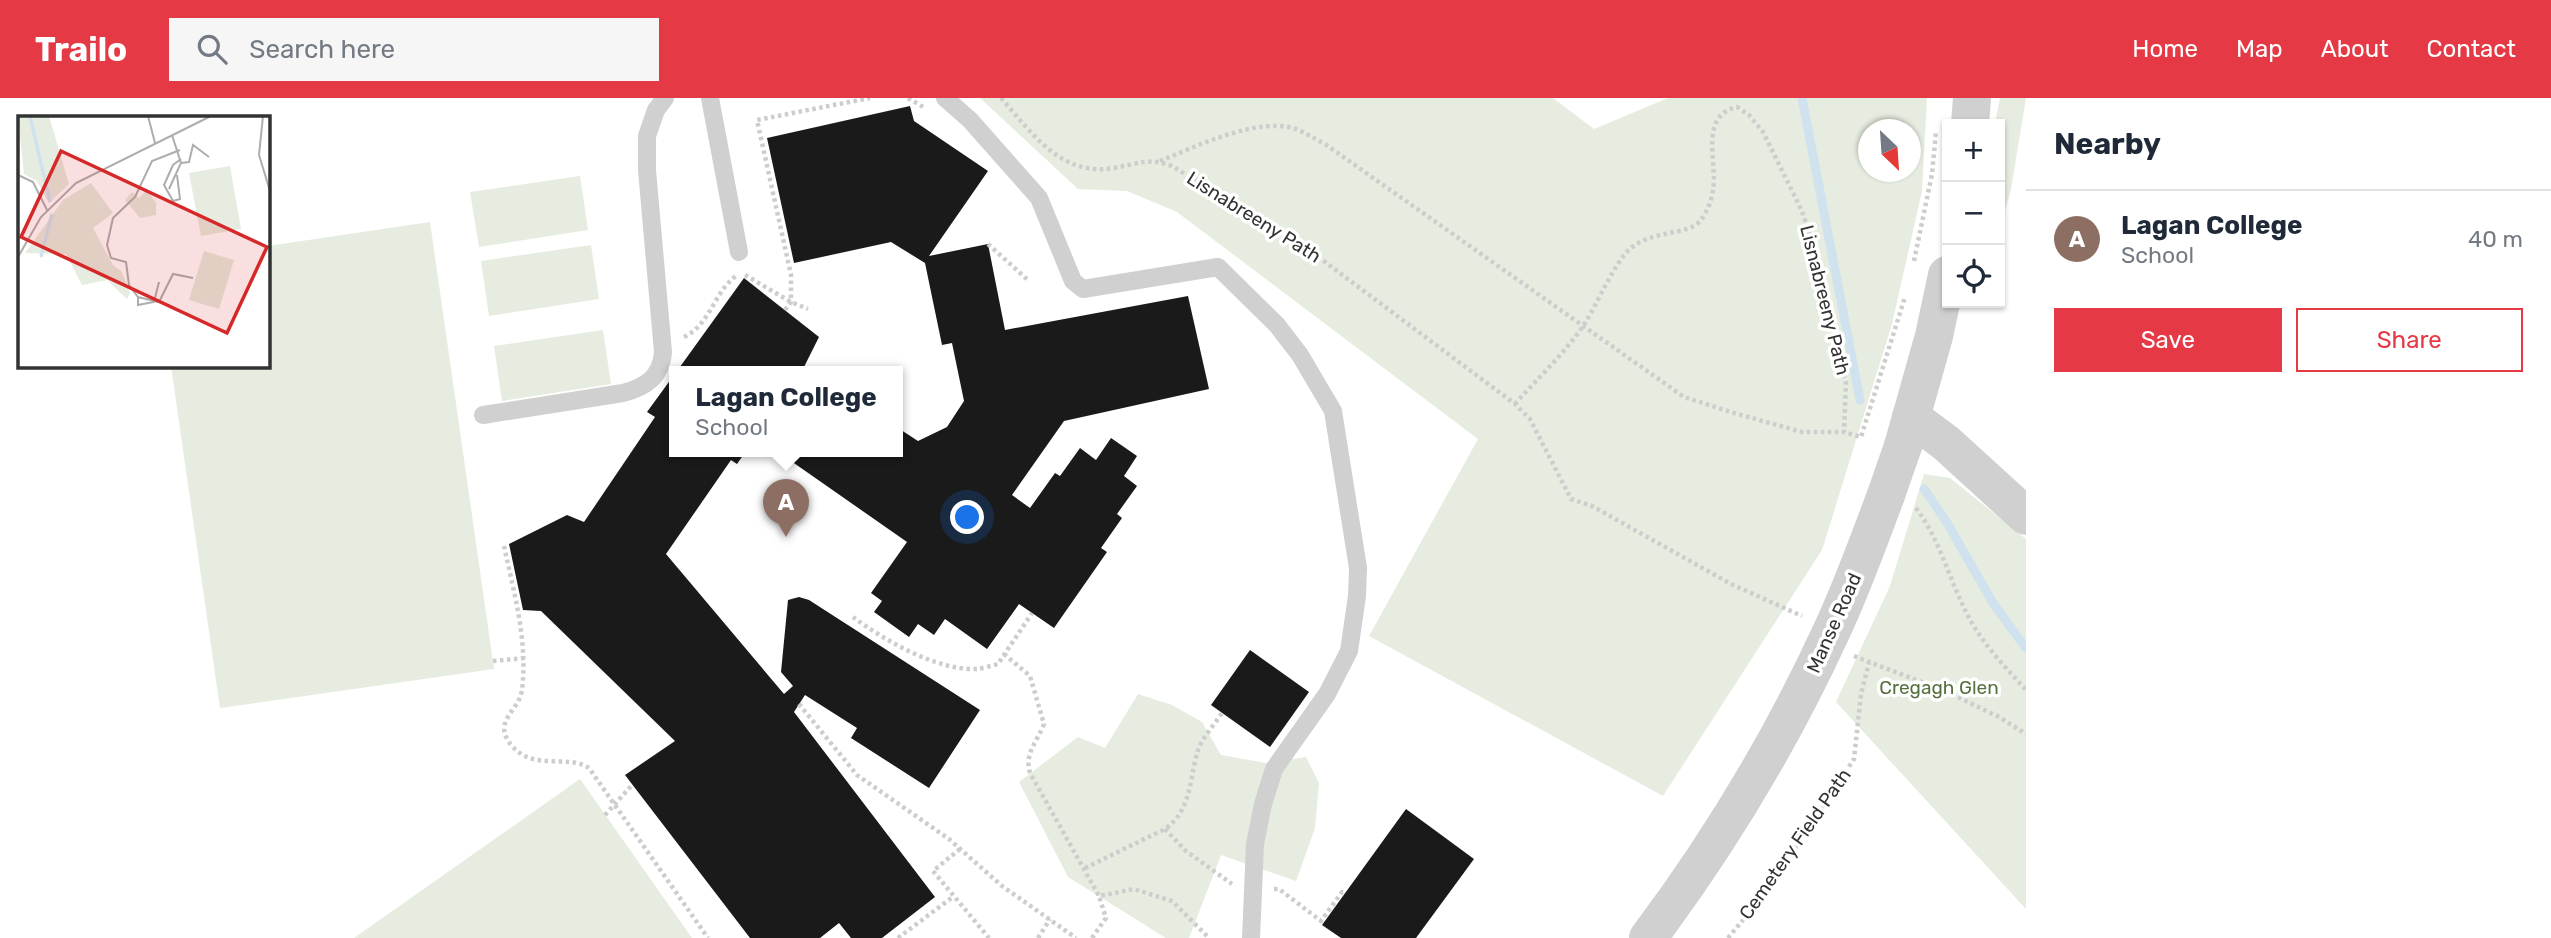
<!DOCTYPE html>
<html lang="en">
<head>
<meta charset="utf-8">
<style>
  body { margin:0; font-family:Rubik,sans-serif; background:#f6f6f7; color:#1f2937 }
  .controls { position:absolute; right:21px; top:21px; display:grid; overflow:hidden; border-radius:0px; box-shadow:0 2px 5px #0004 }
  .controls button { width:63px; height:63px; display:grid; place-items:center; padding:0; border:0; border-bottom:2px solid #e0e1e3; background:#fff; color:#1f2937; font:35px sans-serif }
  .compass { position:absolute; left:1858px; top:21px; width:63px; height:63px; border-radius:50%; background:#fff; box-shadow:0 2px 5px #0004; rotate:155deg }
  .you { position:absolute; left:968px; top:420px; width:24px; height:24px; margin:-18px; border:5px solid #fff; border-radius:50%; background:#1a73e8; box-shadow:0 0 0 10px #1a73e833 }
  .badge { display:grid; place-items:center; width:46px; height:46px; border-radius:50%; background:#e63946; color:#fff; font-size:23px; font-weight:700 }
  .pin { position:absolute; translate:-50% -58px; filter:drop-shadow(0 2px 4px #0008) }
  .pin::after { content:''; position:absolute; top:37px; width:24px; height:21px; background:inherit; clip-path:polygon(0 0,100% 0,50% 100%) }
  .popup { position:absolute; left:669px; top:268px; width:234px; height:91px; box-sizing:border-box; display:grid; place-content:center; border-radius:0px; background:#fff; filter:drop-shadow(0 2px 5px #0005); font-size:23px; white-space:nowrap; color:#747a83 }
  .popup b { font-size:26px; color:#1f2937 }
  .popup::after { content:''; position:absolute; left:50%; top:100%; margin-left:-14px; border:14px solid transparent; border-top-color:#fff }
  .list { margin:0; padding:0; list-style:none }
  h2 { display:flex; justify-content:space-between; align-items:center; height:91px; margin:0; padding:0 28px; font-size:30px }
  h2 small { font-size:23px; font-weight:400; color:#747a83 }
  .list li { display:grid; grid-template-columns:46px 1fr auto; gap:21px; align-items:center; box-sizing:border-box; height:98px; padding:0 28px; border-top:2px solid #e0e1e3 }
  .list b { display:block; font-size:26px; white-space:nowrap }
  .list p { margin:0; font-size:23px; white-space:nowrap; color:#747a83 }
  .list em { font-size:23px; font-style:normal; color:#747a83 }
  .actions { display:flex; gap:14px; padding:21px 28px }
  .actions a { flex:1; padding:16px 0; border:2px solid #e63946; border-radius:0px; text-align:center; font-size:24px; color:#e63946 }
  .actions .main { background:#e63946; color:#fff }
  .icon { flex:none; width:38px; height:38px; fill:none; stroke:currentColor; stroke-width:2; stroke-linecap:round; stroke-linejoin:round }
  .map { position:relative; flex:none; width:2026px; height:840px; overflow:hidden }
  header { display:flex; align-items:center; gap:42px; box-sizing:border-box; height:98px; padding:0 35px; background:#e63946; color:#fff }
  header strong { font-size:33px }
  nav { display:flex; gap:38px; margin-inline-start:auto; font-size:24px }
  .search { width:490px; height:63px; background:#f6f6f7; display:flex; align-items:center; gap:18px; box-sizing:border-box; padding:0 24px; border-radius:0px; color:#747a83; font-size:26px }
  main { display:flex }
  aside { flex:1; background:#fff }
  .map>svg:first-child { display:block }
  .green { fill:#e6ecdf; fill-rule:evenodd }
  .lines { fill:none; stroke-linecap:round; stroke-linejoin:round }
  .stream { stroke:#cfe2ee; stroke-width:9 }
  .building { fill:#1a1a1a }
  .path { stroke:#cdcdcd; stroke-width:4.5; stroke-dasharray:3.5 3.5; stroke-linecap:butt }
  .service { stroke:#d0d0d0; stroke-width:18 }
  .tertiary { stroke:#d0d0d0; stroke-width:38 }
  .tertiary-bridge { stroke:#d0d0d0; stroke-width:38 }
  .labels { text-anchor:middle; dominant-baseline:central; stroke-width:7; stroke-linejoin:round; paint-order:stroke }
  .street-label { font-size:19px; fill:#333; stroke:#fff }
  .park-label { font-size:19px; fill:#56703f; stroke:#fff }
  .inset-river { fill:none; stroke:#cfe2ee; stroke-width:3.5 }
  .inset-road { fill:none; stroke:#adadad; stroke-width:2 }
  .view { fill:#d62828; fill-opacity:0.15; stroke:#d62828; stroke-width:3.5 }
  .inset-edge { fill:none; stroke:#333; stroke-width:3.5 }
</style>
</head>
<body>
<header>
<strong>Trailo</strong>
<div class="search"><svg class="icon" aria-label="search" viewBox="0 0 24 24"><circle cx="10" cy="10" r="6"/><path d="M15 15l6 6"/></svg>Search here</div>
<nav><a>Home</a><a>Map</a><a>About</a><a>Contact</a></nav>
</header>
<main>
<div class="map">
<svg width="2026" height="840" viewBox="0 0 2026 840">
  <rect width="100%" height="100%" fill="#fff"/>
  <!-- green -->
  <g class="green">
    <path d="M980 0H1553L1594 31 1668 0H1927L1922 93 1892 226 1822 452 1663 698 1369 538 1478 341 1177 114 1127 93 1078 91ZM1868 32H1910V74H1868Z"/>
    <path d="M2000 0H2026L2011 91 2000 131V26H1995Z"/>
    <path d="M580 78 588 132 479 149 470 94Z"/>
    <path d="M430 124 494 571 220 610 171 268H268V148Z"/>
    <path d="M591 147 599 201 489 218 481 163Z"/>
    <path d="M603 232 611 286 502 303 494 248Z"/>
    <path d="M1924 376 1950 380 2026 441V811L1836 604 1890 488Z"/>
    <path d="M1138 596 1172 607 1202 624 1221 657 1266 665 1306 659 1319 685 1315 730 1296 783 1221 757 1189 840H1166L1068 779 1019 684 1078 639 1105 650Z"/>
    <path d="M580 681 692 840H354Z"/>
  </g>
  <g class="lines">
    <!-- stream -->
    <g class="stream">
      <path d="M1802 0 1860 302"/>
      <path d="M1924 391 1946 423 1993 505 2026 550"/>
    </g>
  </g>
  <!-- building -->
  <g class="building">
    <path d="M910 8 914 23 988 73 929 158 988 146 1005 232 1188 198 1209 291 1064 323 1012 397 1030 410 1055 375 1060 378 1080 350 1096 362 1111 340 1137 358 1124 378 1137 388 1117 416 1122 420 1101 450 1107 454 1054 530 1019 506 987 551 945 521 934 537 918 526 909 539 874 514 882 503 871 495 907 444 791 363 798 353H898V330L918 343 947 329 964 303 952 245 942 247 925 165 891 144 794 165 767 40Z"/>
    <path d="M744 180 819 239 802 273H677Z"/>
    <path d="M674 277V353H746L737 366 731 362 666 456 784 596 793 588 781 574 788 502 799 499 809 502 980 612 929 690 851 640 857 630 805 597 794 614 935 799 882 840H851L839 825 820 840H750L625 677 675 643 541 513 523 512 509 446 567 417 584 424 655 319 647 314Z"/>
    <path d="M1250 552 1309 594 1270 649 1211 607Z"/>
    <path d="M1406 711 1474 761 1416 840H1341L1322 827Z"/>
  </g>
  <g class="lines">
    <!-- path -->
    <g class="path">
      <path d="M908 0 925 10"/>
      <path d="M1001 0C1033 36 1061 79 1114 70 1138 66 1148 59 1172 68L1313 155 1515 306 1530 321 1571 401 1592 408 1731 486 1802 518"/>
      <path d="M1160 63C1195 49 1258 18 1296 31 1306 35 1315 41 1325 46L1684 299 1734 315 1802 334H1844L1861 339 1905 199"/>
      <path d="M988 146 1029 183"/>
      <path d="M1914 163 1932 76 1936 34"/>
      <path d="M745 177 791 204 808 211"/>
      <path d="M785 212 791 204V177L757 22 870 0"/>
      <path d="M684 239C710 227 714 194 736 178"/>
      <path d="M1515 306C1538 280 1566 254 1585 225 1598 204 1610 175 1625 156 1647 130 1688 139 1701 122 1707 114 1712 102 1713 92 1718 65 1698 18 1737 9L1749 17 1763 34 1802 113 1818 163 1832 233 1846 285 1844 334"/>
      <path d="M1916 410C1939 440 1949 480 1966 514 1980 543 2004 568 2026 592"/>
      <path d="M504 448C514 495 528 543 522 592 519 614 490 624 513 649 535 673 568 656 589 670L708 840"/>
      <path d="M853 519C884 542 937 573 977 571 983 570 991 568 998 566L1032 515"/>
      <path d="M1004 556 1030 578 1044 626C1037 644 1024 656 1030 675L1099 798 1134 791 1172 803 1209 840"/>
      <path d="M1854 558 1945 593 1999 619 2026 636"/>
      <path d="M493 563 524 560"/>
      <path d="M799 606 857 677 949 741 1002 788 1076 840"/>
      <path d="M605 717 632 687"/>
      <path d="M1165 731 1186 753 1232 786"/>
      <path d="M960 751 933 773 989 840"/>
      <path d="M1085 770 1165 731C1192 712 1189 681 1198 652 1203 639 1214 627 1222 615"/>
      <path d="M1274 791H1279L1321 823 1342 794 1345 796"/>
      <path d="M898 840 954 798"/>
      <path d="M1038 840 1050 821"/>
      <path d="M1092 840 1106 820 1099 798"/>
      <path d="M1728 840 1766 794 1854 661 1861 596 1869 565"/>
    </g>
    <!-- service -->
    <g class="service">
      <path d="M710 0 739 154"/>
      <path d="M945 0 970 22 1039 100 1073 183 1083 191 1218 169 1277 227 1300 257 1333 313 1358 470 1357 498 1349 553 1327 596 1274 671 1263 706 1255 746 1251 840"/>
      <path d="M483 317 623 295C646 289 661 279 663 254L647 72V38L656 12 665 0"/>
    </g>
    <!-- tertiary -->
    <g class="tertiary">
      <path d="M1970 26 1972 0"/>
      <path d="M1911 319 1946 345 2026 418"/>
      <path d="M1903 348 1934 238 1947 177"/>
      <path d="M1648 840C1720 744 1783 639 1833 530 1853 487 1869 442 1886 397"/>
    </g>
    <!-- tertiary-bridge -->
    <path class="tertiary-bridge" d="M1886 397 1903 348"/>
  </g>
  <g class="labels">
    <!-- street labels -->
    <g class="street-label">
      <text transform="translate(1254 119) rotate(32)">Lisnabreeny Path</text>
      <text transform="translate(1825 202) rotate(76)">Lisnabreeny Path</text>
      <text transform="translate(1834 525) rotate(-66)">Manse Road</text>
      <text transform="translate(1795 746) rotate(-55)">Cemetery Field Path</text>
    </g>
    <!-- park labels -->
    <g class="park-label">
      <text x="1939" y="589">Cregagh Glen</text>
    </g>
  </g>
  <!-- overview -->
  <g transform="translate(18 18)">
    <rect width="252" height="252" fill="#fff"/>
    <path d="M0 0H31L51 68 31 87 19 65 6 58ZM212 50 223 113 183 120 171 57ZM73 67 95 97 75 112 95 149 104 156 112 177 109 183 89 164 64 169 48 138 7 137 45 84ZM129 74 138 87V99L122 102 107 84 114 76 121 82ZM186 135 216 144 201 193 171 184Z" fill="#e6ecdf"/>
    <path class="inset-river" d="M12 0 32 86M23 141 34 98"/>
    <path class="inset-road" d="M130 0 137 27M245 0 241 39 252 75M162 34 134 45 117 81 95 102 89 129 93 142 108 146 111 169 120 181 141 186 155 158 175 162M163 47 171 46 175 29 191 41M0 59 15 66 29 94M159 59 162 83 155 85 146 69 155 49 163 43M151 73 163 47 154 19M0 141 23 101 58 67 193 0M120 181V189L136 186 141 166"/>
    <path class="view" d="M43 35 249 131 209 217 3 121Z"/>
    <rect width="252" height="252" class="inset-edge"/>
  </g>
</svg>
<div class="controls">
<button>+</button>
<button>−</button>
<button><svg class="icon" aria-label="locate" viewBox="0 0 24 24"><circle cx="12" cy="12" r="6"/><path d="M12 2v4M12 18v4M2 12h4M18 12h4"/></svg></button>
</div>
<svg class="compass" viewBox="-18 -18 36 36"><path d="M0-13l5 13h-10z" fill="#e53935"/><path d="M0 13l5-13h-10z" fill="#747a83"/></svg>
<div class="you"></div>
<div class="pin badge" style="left:786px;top:439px;background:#8d6e63">A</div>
<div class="popup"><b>Lagan College</b>School</div>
</div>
<aside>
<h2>Nearby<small></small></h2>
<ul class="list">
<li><span class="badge" style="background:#8d6e63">A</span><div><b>Lagan College</b><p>School</p></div><em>40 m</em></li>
</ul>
<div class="actions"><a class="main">Save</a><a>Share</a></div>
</aside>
</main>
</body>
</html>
